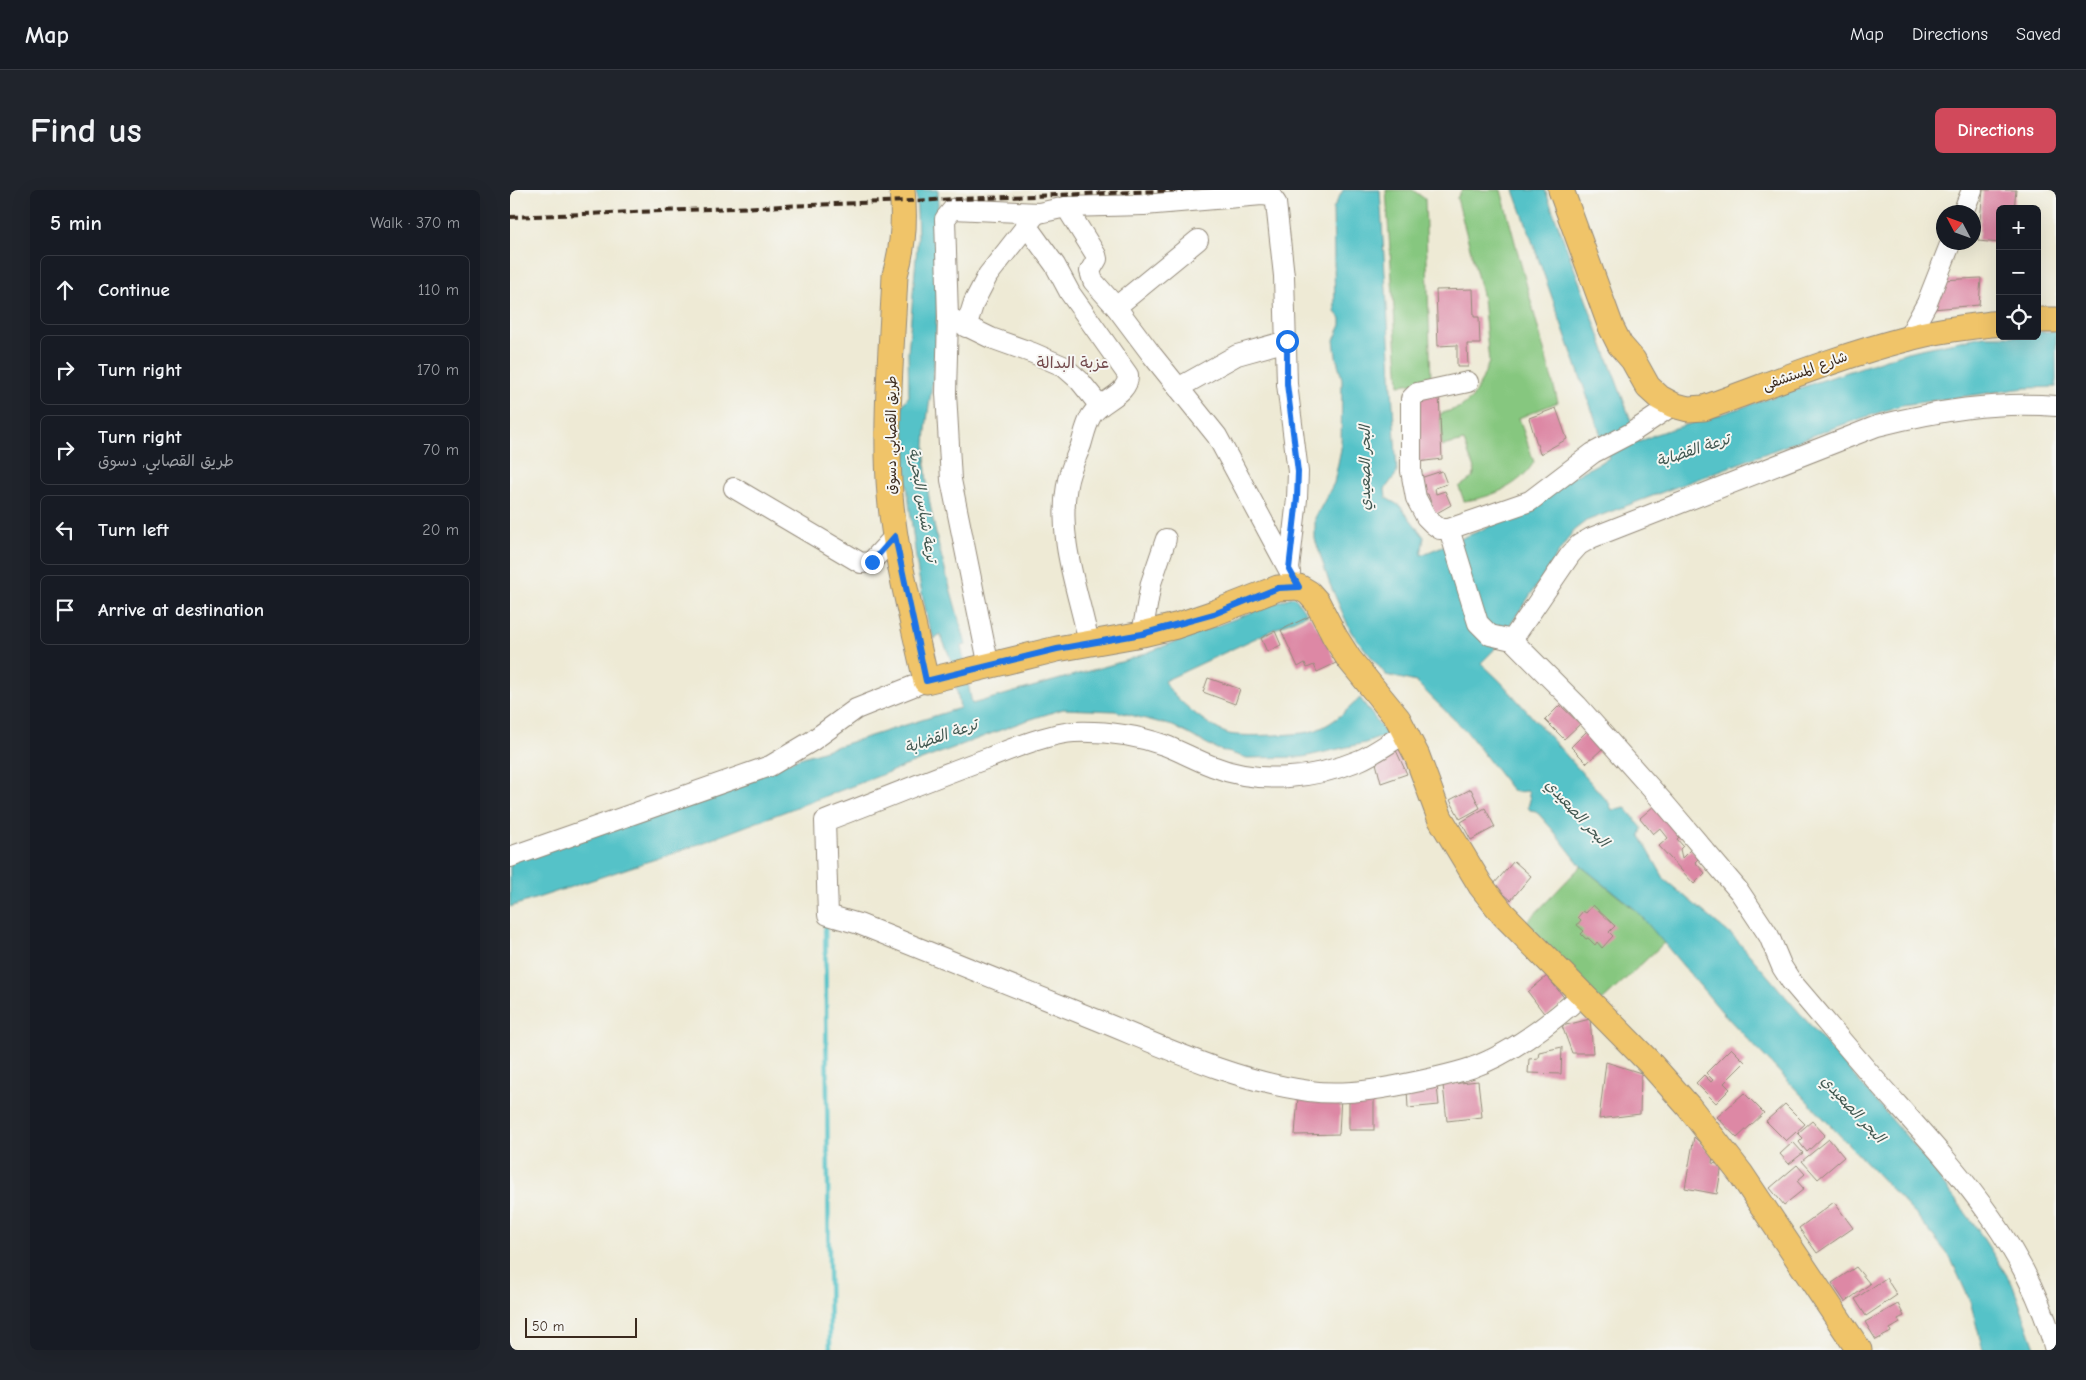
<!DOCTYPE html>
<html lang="en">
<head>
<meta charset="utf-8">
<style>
  body { margin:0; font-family:"Comic Neue","Playpen Sans Arabic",sans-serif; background:#20242c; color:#f1f3f6 }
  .controls { position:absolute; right:15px; top:15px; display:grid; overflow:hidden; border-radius:8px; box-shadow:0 5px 20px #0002 }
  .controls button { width:45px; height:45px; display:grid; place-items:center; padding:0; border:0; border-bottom:1px solid #363941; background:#171b24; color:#f1f3f6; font:25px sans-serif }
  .compass { position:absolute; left:1426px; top:15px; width:45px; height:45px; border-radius:50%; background:#171b24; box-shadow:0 5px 20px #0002; rotate:311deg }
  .scale { position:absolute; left:15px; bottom:12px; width:112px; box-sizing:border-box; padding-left:5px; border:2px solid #3b2a1e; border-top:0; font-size:14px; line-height:18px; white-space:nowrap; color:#3b2a1e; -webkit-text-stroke:4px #f6f6f2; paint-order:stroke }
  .stop { position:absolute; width:15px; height:15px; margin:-11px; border:4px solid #1a73e8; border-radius:50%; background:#fff }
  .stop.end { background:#1a73e8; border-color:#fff; box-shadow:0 1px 5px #0008 }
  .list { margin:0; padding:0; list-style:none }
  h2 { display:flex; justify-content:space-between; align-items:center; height:65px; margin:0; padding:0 20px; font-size:21px }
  h2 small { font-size:16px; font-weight:400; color:#9ea1a6 }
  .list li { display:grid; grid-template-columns:32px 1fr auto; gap:15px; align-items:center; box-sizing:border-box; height:70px; margin:0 10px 10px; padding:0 10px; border:1px solid #363941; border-radius:8px }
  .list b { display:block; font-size:19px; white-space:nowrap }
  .list p { margin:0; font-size:16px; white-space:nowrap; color:#9ea1a6 }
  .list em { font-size:16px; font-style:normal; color:#9ea1a6 }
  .icon { flex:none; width:28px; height:28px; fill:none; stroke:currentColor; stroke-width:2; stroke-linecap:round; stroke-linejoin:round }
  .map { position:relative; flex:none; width:1546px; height:1160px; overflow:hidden; border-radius:8px }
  header { display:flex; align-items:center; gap:30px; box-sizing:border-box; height:70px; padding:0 25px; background:#171b24; border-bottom:1px solid #363941 }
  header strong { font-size:24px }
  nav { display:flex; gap:28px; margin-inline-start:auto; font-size:18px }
  .intro { display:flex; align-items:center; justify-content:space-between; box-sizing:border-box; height:120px; padding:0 30px }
  h1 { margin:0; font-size:35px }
  .button { padding:12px 22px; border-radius:8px; background:#d1495b; color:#fff; font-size:18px; font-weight:700 }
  main { display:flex; gap:30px; padding:0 30px }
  aside { flex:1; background:#171b24; border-radius:8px; box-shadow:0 5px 20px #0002 }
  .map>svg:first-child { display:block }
  .green { fill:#86c77f; stroke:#60784e }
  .water { fill:#54c2c8; stroke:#487673 }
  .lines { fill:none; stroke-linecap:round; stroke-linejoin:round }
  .stream { stroke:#54c2c8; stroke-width:4.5 }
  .building { fill:#dd88a5 }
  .minor-casing { stroke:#948a7a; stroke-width:22 }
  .major-casing { stroke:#948a7a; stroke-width:27 }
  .minor { stroke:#fff; stroke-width:20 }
  .major { stroke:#f0c469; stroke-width:25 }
  .rail { stroke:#3b2a1e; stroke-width:4; stroke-dasharray:8 4; stroke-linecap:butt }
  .route { stroke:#1a73e8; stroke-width:6 }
  .labels { text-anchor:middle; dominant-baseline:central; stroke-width:4; stroke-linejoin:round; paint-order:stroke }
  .street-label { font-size:14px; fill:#3b2a1e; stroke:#f6f6f2 }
  .water-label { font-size:15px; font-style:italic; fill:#425851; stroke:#f6f6f2 }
  .quarter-label { font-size:16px; fill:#744b4d; stroke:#f6f6f2 }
</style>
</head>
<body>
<header>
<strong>Map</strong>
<nav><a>Map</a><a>Directions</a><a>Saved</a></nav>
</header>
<div class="intro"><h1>Find us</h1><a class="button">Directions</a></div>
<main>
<aside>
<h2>5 min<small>Walk · 370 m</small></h2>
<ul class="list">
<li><svg class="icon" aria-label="ahead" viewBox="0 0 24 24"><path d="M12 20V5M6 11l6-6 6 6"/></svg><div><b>Continue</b></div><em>110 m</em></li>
<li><svg class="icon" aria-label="right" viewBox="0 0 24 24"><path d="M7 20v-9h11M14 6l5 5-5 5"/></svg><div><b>Turn right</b></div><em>170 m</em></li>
<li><svg class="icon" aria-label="right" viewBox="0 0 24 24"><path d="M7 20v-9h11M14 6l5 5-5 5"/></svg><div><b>Turn right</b><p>طريق القصابي, دسوق</p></div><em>70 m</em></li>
<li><svg class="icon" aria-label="left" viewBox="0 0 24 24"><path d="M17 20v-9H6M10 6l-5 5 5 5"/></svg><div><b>Turn left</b></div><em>20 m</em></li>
<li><svg class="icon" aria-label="arrive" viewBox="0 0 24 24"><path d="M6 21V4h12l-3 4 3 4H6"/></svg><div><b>Arrive at destination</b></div></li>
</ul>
</aside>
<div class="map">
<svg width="1546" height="1160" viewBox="0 0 1546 1160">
  <rect width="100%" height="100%" fill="#f6f6f2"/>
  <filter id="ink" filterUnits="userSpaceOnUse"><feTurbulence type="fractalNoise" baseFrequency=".02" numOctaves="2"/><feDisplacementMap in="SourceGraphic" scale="10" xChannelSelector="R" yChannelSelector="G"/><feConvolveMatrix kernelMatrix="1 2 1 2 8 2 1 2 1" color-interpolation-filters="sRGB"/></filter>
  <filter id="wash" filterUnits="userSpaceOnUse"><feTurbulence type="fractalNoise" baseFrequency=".0096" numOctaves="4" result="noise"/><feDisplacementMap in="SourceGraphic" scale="20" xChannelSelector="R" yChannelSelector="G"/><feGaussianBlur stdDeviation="1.12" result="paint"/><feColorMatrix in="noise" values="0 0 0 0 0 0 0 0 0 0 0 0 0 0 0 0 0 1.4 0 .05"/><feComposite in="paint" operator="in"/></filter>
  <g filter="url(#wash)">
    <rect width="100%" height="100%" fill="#eeead5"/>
    <!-- green -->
    <g class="green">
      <path d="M876 0H903L915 9 921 191 889 195Z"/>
      <path d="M952 0H991L1048 212 1009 228 1024 272C1010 296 980 308 954 311L949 297 962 288 965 282 954 251 932 256 930 224 951 217 962 208 971 192 979 172 973 108 947 8Z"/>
      <path d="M1071 676 1125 720 1155 752 1091 812 1016 733Z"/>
    </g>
    <!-- water -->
    <g class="water">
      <path d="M406 0H428C428 59 428 117 424 175 422 205 414 235 415 266 417 330 440 394 456 455L451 456 462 514 618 470 784 406 797 424 654 491C662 507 701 539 719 544 732 547 785 545 799 542 819 538 836 521 850 508L877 545 855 553 793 567 737 568 707 559 663 536 605 521 553 519 512 532 170 661 0 717V670L258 578 450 518 441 469 430 444 424 449 418 433 408 383 388 225 390 218 399 206 398 163 408 45Z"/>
      <path d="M833 0H870L887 283 875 299 876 308 890 316 914 347 911 365 986 334 1059 289 1099 268 1004 0H1035L1129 252 1146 244 1218 222 1397 162 1474 146H1527V142L1546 141V197L1515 198 1392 215 1320 239 1076 331 1063 341 983 461 971 473 990 491 1099 613 1102 620 1115 617 1132 638 1130 646 1155 690 1225 748 1403 954 1464 1034 1503 1095 1526 1160H1473L1460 1111 1440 1067 1407 1026 1213 823 1126 720 1071 676 1042 639 1026 621 1020 620 1018 617 1020 610 1018 601 1006 602 1001 599 957 542 906 492 876 485 841 442 819 392 805 349V328L824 293 831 259 832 189 826 166 824 150 831 135V129L825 122 823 19Z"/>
    </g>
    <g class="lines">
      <!-- stream -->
      <path class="stream" d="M315 729 320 1160"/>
    </g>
    <g id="blocks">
      <!-- building -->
      <g class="building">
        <path d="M1473 0H1506L1504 19H1490V53L1468 51Z"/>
        <path d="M1471 88 1469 115 1422 119 1431 90Z"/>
        <path d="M963 99 964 127H969L970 154H957L958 177H947V155L928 156 926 100Z"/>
        <path d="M929 204 932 269 907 272 906 207Z"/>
        <path d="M1046 218 1057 249 1030 264 1019 228Z"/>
        <path d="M932 281 937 294 925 298 926 304 935 301 941 315 925 324 918 304H912L907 289Z"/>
        <path d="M800 426 815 449 826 473 807 482 804 475 797 478 795 473 788 477 771 440Z"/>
        <path d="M765 441 771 455 757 462 751 448Z"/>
        <path d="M698 488 730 499 725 514 693 502Z"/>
        <path d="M1050 515 1070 534 1054 549 1035 530Z"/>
        <path d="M1077 541 1093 558 1077 573 1061 557Z"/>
        <path d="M884 556 897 584 871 593 864 565Z"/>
        <path d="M961 599 970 618 950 629 940 610Z"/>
        <path d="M1145 615 1170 646 1167 649 1173 656 1170 659 1172 668 1181 659 1189 668 1185 672 1195 683 1184 694 1149 656 1158 648 1150 638 1143 644 1130 628Z"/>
        <path d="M975 618 985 637 961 650 951 632Z"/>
        <path d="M1004 671 1021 686 1001 710 983 695Z"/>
        <path d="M1083 715 1105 736 1099 742 1103 746 1092 758 1087 752 1085 755 1078 748 1076 749 1071 744 1074 741 1067 735 1071 730 1068 727 1073 721 1076 723Z"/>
        <path d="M1037 786 1056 810 1036 826 1018 802Z"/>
        <path d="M1080 829 1083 863H1062L1052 836Z"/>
        <path d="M1052 857 1051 884 1018 883 1019 869 1028 868 1029 862Z"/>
        <path d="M1221 858 1235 872 1214 893 1220 899 1206 913 1186 893 1194 885 1201 892 1203 890 1196 883Z"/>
        <path d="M1096 872 1131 883 1130 924 1089 929Z"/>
        <path d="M968 891 972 927 937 931 933 895Z"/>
        <path d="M927 896 929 915 898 918 897 899Z"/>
        <path d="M1234 903 1254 923 1227 948 1207 927Z"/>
        <path d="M831 906 829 944 785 945 788 907Z"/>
        <rect x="839" y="909" width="25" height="31"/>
        <path d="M1275 914 1295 934 1276 951 1256 931Z"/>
        <path d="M1302 931 1315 945 1297 962 1289 952 1293 948 1288 943Z"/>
        <path d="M1184 947 1203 965 1202 973 1212 975 1207 1004 1175 998Z"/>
        <path d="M1319 949 1334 967 1308 989 1292 971Z"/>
        <path d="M1283 952 1293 963 1279 974 1270 964Z"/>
        <path d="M1287 975 1295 984 1287 991 1294 999 1274 1015 1260 998Z"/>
        <path d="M1324 1012 1343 1038 1307 1063 1289 1038Z"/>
        <path d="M1346 1077 1360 1094 1335 1112 1322 1093Z"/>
        <path d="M1376 1088 1387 1105 1356 1126 1345 1109Z"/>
        <path d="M1388 1114 1394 1126 1388 1129 1390 1133 1380 1139 1381 1142 1366 1150 1355 1132Z"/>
      </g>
    </g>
  </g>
  <g filter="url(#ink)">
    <use href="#blocks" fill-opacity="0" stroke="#948a7a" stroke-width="1"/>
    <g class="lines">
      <!-- minor casing -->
      <g class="minor-casing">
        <g id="minor">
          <path d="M556 17 586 65 587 69 580 81 583 91 606 117 642 165 707 246 780 382"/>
          <path d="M1453 22 1462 0"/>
          <path d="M516 35 545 75 560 103 618 185C619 205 590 210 581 226 576 235 574 245 571 255 566 268 559 281 557 295 547 349 568 400 579 453"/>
          <path d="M606 117 688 50"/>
          <path d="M438 127 481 148 523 163 553 176 569 190 590 216"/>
          <path d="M456 137 464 112 478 85 525 25"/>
          <path d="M1398 148 1417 113 1441 52"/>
          <path d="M958 192 907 203 901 209V281L906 308 916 327 923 334 930 339H939L1020 311 1083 263 1121 243 1163 215"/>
          <path d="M668 198 727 165 777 151"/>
          <path d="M224 298 351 373 361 372 385 346"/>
          <path d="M939 339 968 433 980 445 1002 450 1067 515 1155 614 1229 701 1259 746 1272 777 1281 791C1313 828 1344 866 1377 903 1446 980 1518 1056 1545 1160"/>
          <path d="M632 444 641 393 656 349"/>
          <path d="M1002 450 1060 365 1069 355 1081 348 1367 236C1426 221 1485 211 1546 216"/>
          <path d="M479 477 441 290 436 203 438 127 435 29 443 19 529 23 556 17 634 15 752 5 761 6 766 13 774 86 777 194 788 282 787 309 779 379"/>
          <path d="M896 543C881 551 866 563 850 570 804 589 749 595 702 576 686 570 670 561 654 555 625 545 595 541 564 542 541 543 503 558 481 567 425 587 371 610 315 631L318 725 349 734C427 765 506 797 585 829 654 857 724 891 799 901 828 905 857 901 885 896 911 891 937 886 961 878 1000 864 1041 833 1072 805"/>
          <path d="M0 667 260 576 302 551 346 519 416 491"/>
        </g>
      </g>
      <!-- major casing -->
      <g class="major-casing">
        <g id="major">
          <path d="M392 0C395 28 393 58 385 85 382 158 374 232 380 305 385 366 403 431 416 491L547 459 632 444 666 436 704 423 768 398 789 397 799 403 807 412 825 447 839 469 888 529 907 566 930 628 971 696 993 724 1138 871 1179 917 1231 984 1349 1160"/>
          <path d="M1051 0 1101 137 1110 155 1123 170 1138 197 1150 208 1163 215 1178 219 1194 218C1261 194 1327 167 1396 149 1426 140 1458 137 1490 133"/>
          <path d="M1527 130H1546"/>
        </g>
      </g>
      <!-- minor -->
      <use href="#minor" class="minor"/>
      <!-- major -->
      <use href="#major" class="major"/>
      <!-- rail -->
      <path class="rail" d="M0 27 673 0"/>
    </g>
  </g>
  <g class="lines" filter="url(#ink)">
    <!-- route -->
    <path class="route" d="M362 372 385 346 416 491 547 459 632 444 704 424 768 398 789 397 779 379 787 308 788 282 777 194V151"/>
  </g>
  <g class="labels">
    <!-- street labels -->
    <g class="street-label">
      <text transform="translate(1295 181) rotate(-20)">شارع المستشفى</text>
      <text transform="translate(381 245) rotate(-90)">طريق القصابي, دسوق</text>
    </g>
    <!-- water labels -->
    <g class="water-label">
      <text transform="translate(1183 260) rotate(-18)">ترعة القضابة</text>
      <text transform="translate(855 278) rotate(-90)">البحر الصعيدي</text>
      <text transform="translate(413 315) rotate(81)">ترعة شباس البحرية</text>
      <text transform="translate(431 546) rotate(-19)">ترعة القضابة</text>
      <text transform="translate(1067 623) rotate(47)">البحر الصعيدي</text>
      <text transform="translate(1343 919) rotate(47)">البحر الصعيدي</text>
    </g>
    <!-- quarter labels -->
    <g class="quarter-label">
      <text x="563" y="173">عزبة البدالة</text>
    </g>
  </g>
</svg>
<div class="controls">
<button>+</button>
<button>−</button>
<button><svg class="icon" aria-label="locate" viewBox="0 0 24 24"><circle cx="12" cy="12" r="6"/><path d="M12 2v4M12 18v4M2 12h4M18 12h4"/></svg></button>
</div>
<svg class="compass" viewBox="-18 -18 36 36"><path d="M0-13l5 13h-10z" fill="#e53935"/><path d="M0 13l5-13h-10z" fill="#9ea1a6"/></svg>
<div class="scale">50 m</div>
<div class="stop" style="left:777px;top:151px"></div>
<div class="stop end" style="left:362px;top:372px"></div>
</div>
</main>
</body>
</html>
